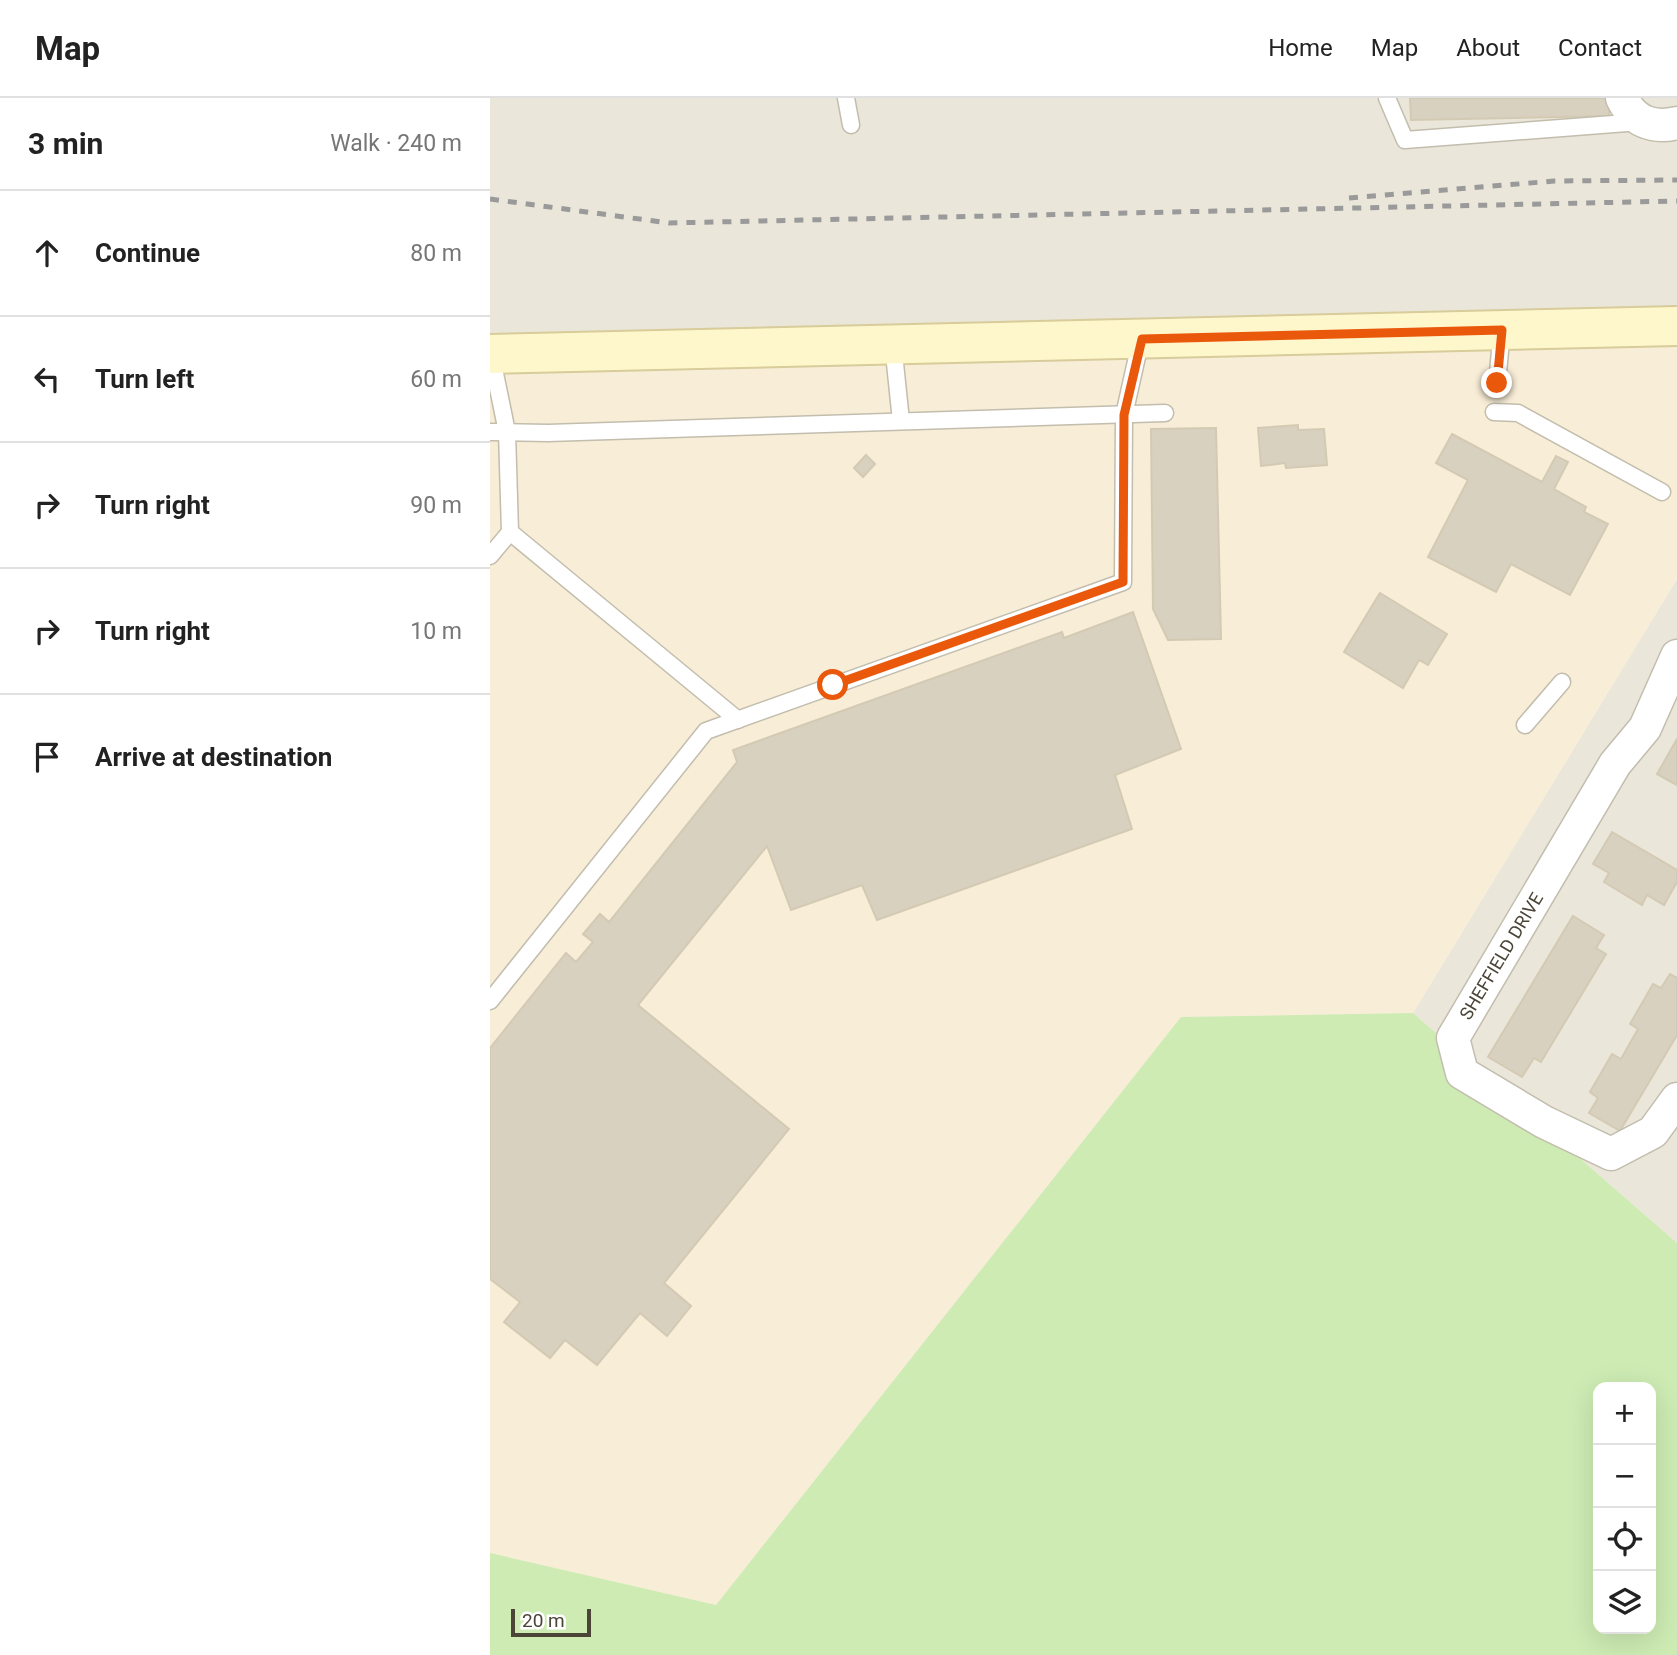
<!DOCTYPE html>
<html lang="en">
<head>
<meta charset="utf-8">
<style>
  body { margin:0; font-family:Roboto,sans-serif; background:#f2f2f2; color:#222 }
  .controls { position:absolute; right:21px; bottom:21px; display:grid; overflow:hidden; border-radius:14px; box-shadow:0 7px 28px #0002 }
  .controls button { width:63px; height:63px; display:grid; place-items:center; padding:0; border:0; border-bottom:2px solid #e0e0e0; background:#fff; color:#222; font:35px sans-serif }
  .scale { position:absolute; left:21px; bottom:18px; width:80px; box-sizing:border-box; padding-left:7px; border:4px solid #4b4538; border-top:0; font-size:19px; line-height:24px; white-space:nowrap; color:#4b4538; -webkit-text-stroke:5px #fff; paint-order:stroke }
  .stop { position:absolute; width:21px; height:21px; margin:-16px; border:5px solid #ea580c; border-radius:50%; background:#fff }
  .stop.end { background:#ea580c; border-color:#fff; box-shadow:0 2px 7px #0008 }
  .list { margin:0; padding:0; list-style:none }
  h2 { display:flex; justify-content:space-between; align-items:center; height:91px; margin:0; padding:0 28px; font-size:30px }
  h2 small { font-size:23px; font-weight:400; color:#767676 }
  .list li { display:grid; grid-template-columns:46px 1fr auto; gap:21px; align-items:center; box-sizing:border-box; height:126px; padding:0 28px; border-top:2px solid #e0e0e0 }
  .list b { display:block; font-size:26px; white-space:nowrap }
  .list em { font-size:23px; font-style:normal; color:#767676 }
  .icon { flex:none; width:38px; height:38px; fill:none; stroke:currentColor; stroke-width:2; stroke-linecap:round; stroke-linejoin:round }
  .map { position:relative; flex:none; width:1187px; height:1557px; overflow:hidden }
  header { display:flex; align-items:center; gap:42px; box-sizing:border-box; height:98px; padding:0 35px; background:#fff; border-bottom:2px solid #e0e0e0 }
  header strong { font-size:33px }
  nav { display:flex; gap:38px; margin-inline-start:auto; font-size:24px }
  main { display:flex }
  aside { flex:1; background:#fff }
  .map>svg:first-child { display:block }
  .residential { fill:#eae6d9 }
  .commercial { fill:#f8edd7 }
  .green { fill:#cdebb3; fill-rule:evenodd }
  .building { fill:#d8d1c0; stroke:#d4cab3; stroke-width:2 }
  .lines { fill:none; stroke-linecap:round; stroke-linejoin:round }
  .service-casing { stroke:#c2bdad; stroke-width:19 }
  .minor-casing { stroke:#c2bdad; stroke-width:35 }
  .secondary-casing { stroke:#d7cc9a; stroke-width:42 }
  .service { stroke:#fff; stroke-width:16 }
  .minor { stroke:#fff; stroke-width:32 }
  .secondary { stroke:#fff7cc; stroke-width:38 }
  .rail { stroke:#9a9a9a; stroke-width:5; stroke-dasharray:9 9; stroke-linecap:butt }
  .route { stroke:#ea580c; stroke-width:9 }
  .labels { text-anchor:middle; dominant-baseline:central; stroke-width:6; stroke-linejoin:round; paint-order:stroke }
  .street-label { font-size:18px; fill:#4b4538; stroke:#fff }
</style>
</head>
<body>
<header>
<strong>Map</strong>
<nav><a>Home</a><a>Map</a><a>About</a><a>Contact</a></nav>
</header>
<main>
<aside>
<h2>3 min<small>Walk · 240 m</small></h2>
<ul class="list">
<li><svg class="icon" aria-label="ahead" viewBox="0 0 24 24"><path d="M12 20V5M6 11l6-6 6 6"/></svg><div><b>Continue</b></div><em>80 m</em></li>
<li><svg class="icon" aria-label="left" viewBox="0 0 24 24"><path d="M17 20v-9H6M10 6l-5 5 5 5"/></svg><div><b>Turn left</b></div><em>60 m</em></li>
<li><svg class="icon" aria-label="right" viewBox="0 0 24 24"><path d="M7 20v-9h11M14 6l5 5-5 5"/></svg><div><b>Turn right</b></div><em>90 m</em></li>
<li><svg class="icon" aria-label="right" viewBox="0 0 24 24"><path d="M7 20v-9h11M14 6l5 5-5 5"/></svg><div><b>Turn right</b></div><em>10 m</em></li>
<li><svg class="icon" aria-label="arrive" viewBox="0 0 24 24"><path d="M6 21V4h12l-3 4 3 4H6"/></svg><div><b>Arrive at destination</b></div></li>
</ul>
</aside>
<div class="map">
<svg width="1187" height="1557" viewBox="0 0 1187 1557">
  <rect width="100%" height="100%" fill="#f6f4eb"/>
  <!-- residential -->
  <g class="residential">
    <path d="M0 0H1187V231L0 255Z"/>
    <path d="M1187 481V1145L923 915Z"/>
  </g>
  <!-- commercial -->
  <path class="commercial" d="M1187 231V481L923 915 691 919 226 1507 0 1455V255Z"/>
  <!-- green -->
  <path class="green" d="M923 915 1187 1145V1557H0V1455L226 1507 691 919ZM1108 1289H1161V1531H1108Z"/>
  <!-- building -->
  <g class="building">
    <path d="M920 0H1119V18L921 22Z"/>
    <path d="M808 327V332L834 331 837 367 796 370 795 365 771 368 768 330Z"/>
    <path d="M726 330 731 541 678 542 663 511 661 331Z"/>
    <path d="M962 336 1052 384 1066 358 1078 364 1064 391 1096 409 1094 414 1118 426 1080 497 1021 466 1006 494 938 459 978 382 946 365Z"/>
    <path d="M376 357 385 366 373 379 364 370Z"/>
    <path d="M890 495 957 536 938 567 929 562 913 590 854 554Z"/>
    <path d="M643 514 691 651 625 677 642 731 387 822 372 787 301 812 277 748 148 907 299 1031 174 1185 201 1208 177 1238 150 1215 107 1267 75 1242 60 1260 14 1224 30 1204 0 1181V950L76 855 86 864 103 844 93 836 110 816 119 824 247 664 243 652 572 534 574 540Z"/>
    <path d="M1187 641V687L1167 676Z"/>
    <path d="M1122 734 1187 772V784L1174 807 1157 797 1152 807 1114 784 1119 775 1103 766Z"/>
    <path d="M1083 818 1114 837 1106 850 1116 856 1051 964 1044 960 1032 979 998 959Z"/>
    <path d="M1180 876 1187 880V937L1130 1033 1099 1015 1108 1000 1100 994 1122 956 1131 961 1148 931 1140 926 1163 886 1171 890Z"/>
  </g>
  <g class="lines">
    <!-- service casing -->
    <g class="service-casing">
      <g id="service">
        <path d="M356 0 361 27"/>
        <path d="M897 0 915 42 1150 24"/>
        <path d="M403 246 411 323"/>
        <path d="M1007 285 1012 232"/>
        <path d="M1004 314 1028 315 1172 394"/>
        <path d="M0 334 58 335 675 315"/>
        <path d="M20 434 248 622"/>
        <path d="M0 458 20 434 17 334 1 256"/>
        <path d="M1035 627 1072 584"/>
        <path d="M0 903 216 633 633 484 634 317 651 241"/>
      </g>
    </g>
    <!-- minor casing -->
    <g class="minor-casing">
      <g id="minor">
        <path d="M1132 0C1143 23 1162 31 1187 25"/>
        <path d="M1187 558 1155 630 1125 666 963 940 972 975 1054 1024 1121 1056 1163 1034 1187 1001"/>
      </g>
    </g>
    <!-- secondary casing -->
    <g class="secondary-casing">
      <path id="secondary" d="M0 256 1187 228"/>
    </g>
    <!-- service -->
    <use href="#service" class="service"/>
    <!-- minor -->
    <use href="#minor" class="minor"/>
    <!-- secondary -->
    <use href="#secondary" class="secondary"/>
    <!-- rail -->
    <g class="rail">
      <path d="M859 100 1064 83 1187 82"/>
      <path d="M0 101 179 125 1187 103"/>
    </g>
  </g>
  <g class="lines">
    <!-- route -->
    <path class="route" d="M343 587 633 484 634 317 652 241 1012 232 1007 285"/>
  </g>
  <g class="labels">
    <!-- street labels -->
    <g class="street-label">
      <text transform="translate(1011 858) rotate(-59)">SHEFFIELD DRIVE</text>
    </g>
  </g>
</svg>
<div class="controls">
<button>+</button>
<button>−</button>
<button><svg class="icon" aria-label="locate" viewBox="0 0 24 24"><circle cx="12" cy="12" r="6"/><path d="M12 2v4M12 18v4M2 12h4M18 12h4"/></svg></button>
<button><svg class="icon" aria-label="layers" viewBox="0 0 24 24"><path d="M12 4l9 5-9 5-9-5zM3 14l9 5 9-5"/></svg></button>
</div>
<div class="scale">20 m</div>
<div class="stop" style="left:343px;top:587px"></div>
<div class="stop end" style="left:1007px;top:285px"></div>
</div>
</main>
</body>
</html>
